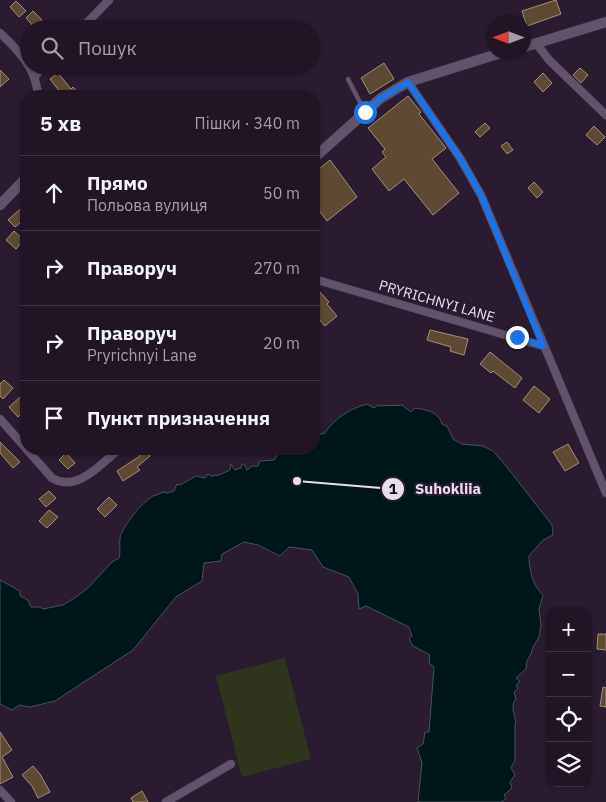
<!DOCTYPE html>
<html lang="uk">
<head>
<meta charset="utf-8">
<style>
  body { margin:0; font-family:"IBM Plex Sans",sans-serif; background:#2d2132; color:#f1f3f6 }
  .controls { position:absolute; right:15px; bottom:15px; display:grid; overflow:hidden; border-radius:10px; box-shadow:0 1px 4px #0004 }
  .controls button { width:45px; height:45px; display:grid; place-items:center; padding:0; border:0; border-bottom:1px solid #3d3342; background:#201425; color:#f1f3f6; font:25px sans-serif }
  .compass { position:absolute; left:486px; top:15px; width:45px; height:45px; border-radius:50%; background:#201425; box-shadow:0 1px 4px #0004; rotate:270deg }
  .stop { position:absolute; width:15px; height:15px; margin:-11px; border:4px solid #1a73e8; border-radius:50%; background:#fff }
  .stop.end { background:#1a73e8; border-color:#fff; box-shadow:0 1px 5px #0008 }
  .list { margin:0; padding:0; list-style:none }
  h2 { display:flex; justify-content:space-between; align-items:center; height:65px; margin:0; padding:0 20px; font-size:21px }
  h2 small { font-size:16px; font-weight:400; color:#a29ea7 }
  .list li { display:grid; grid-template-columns:32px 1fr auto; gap:15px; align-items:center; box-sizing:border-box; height:75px; padding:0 20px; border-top:1px solid #3d3342 }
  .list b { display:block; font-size:19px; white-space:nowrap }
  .list p { margin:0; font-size:16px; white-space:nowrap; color:#a29ea7 }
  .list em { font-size:16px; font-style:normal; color:#a29ea7 }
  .icon { flex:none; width:28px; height:28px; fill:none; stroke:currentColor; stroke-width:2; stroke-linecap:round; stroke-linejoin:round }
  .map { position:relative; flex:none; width:606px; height:802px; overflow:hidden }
  .search { position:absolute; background:#201425; box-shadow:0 1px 4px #0004; left:20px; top:20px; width:300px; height:55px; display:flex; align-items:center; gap:12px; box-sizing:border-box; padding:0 18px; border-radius:28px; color:#a29ea7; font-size:19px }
  .panel { position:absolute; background:#201425; box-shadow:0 1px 4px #0004; left:20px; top:90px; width:300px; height:365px; border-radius:20px }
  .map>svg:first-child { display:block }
  .green { fill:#2f341c }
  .water { fill:#00171a; stroke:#46535a }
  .building { fill:#5e4932; stroke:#a68f76 }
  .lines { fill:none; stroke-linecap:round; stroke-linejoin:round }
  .service-casing { stroke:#413548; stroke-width:5 }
  .minor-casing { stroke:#413548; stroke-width:9 }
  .tertiary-casing { stroke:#413548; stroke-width:11 }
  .service { stroke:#62526b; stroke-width:4 }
  .minor { stroke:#62526b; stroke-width:8 }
  .tertiary { stroke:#62526b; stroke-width:10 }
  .route { stroke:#1a73e8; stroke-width:6 }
  .labels { text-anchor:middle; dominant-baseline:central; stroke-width:4; stroke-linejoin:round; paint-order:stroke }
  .street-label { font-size:14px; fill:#e8dfee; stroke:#2a1b31 }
  .leader { fill:none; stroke:#e8dfee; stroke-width:2 }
  .callout-dot { fill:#e8dfee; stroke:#2a1b31; stroke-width:2 }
  .mark-label { font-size:15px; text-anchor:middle; font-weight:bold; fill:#111 }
  .callout-label { font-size:15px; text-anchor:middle; font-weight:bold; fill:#e8dfee; stroke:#2a1b31; stroke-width:4; stroke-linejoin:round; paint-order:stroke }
</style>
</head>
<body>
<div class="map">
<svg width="606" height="802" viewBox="0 0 606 802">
  <rect width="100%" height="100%" fill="#2a1b31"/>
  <!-- green -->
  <path class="green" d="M285 658 311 759 242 777 216 676Z"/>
  <!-- water -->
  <path class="water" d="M367 404 374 408 378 405 380 406C388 405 394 406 402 405L411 412 415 408C427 410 438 411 442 424L447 426 453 439 462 444 483 446 493 451 506 466 552 525 553 535 543 540 529 556C529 570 533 586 543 595L539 609 541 625 539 637 533 647 531 654 527 661 526 669 516 678 520 681 516 686 518 688 514 692 516 699C508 708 518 716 515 726V760L511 768 515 775 510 782 512 788 504 795 506 799 501 802H418L422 763 417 748 423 744 425 732H429L434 667 429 663 430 655 413 646 409 639 412 636 409 627 366 606 359 609 358 594 349 577 323 567 312 550 289 547 280 556 258 545 244 542 222 554 221 561 204 563 202 581 176 597 133 650 55 701 30 707 19 705 12 710 0 704V580L20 591V596L28 600 31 607H40L43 609 63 605 76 597 88 588 112 562 119 558C121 551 119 545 120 538 122 527 142 502 153 496 156 495 160 494 163 492L167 493 174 491 177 484 180 485 196 476 205 478 208 474 211 476 219 475 230 470 231 464 235 470 241 468 242 464H244L247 470 252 466H258L260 461 274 460 279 453 285 452 287 449H290L292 453C298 447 306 449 314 449V440L322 433 324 434C334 419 349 409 367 404Z"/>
  <!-- building -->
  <g class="building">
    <path d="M556 0 561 14 527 26 522 11Z"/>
    <path d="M16 1 26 11 19 17 10 7Z"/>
    <path d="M33 11 42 20 34 27 26 18Z"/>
    <path d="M384 63 394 79 370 94 361 78Z"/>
    <path d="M580 68 588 75 581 83 573 75Z"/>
    <path d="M0 70 9 79 0 87Z"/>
    <path d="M58 73 71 89 73 87 81 96H63L50 79Z"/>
    <path d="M543 73 552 83 543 92 534 82Z"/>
    <path d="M408 96 421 112 419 114 446 148 432 159 459 193 433 215 404 179 389 191 372 169 386 157 382 152 385 149 368 128Z"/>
    <path d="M485 123 490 128 480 137 475 132Z"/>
    <path d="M594 126 605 137 597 145 586 135Z"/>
    <path d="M507 142 513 150 507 154 501 146Z"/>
    <path d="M330 160 357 197 327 221 314 204V173Z"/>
    <path d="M534 182 543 192 537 198 528 188Z"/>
    <path d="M26 204V218L15 227 8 220Z"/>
    <path d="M14 231 24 240 16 249 6 240Z"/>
    <path d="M319 291 329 302 327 304 337 316 325 326 314 313V296Z"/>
    <path d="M430 330 468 339 464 355 450 351 451 347 427 340Z"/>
    <path d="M490 352 522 378 515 388 493 371 491 373 480 364Z"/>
    <path d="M4 380 13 388 3 399 0 396V384Z"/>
    <path d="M534 386 550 399 539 413 523 400Z"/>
    <path d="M20 397 26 403V409L18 417 9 407Z"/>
    <path d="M0 442 20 462 13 468 0 453Z"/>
    <path d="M568 444 579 463 565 471 553 452Z"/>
    <path d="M134 449H145L150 456 137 467 140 470 123 481 117 471 140 456Z"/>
    <path d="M66 453 75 463 68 469 59 460Z"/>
    <path d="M49 491 56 498 46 507 39 499Z"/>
    <path d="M109 497 117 505 105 517 97 509Z"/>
    <path d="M49 510 58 517 47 528 39 521Z"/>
    <path d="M598 634H606V650L597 649Z"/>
    <path d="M603 687 606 688V707L600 706Z"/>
    <path d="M0 732 12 750 2 757 13 777 0 784Z"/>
    <path d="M33 766 40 774 50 792 38 798 32 786 22 775Z"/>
    <path d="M142 791 148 802H133L131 798Z"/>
  </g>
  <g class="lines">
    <!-- service casing -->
    <g class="service-casing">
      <path id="service" d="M348 79 364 110"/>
    </g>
    <!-- minor casing -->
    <g class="minor-casing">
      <g id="minor">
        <path d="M81 29 109 0"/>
        <path d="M0 33C13 45 28 60 34 77 37 84 36 90 40 96"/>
        <path d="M536 43 549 60 606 115"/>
        <path d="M34 77 45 66"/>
        <path d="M408 82 460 158 481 195 606 493"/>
        <path d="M314 279 543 346"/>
        <path d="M0 419 52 478C77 493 101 464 119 449"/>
        <path d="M0 790 11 802"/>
        <path d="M166 802 231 764"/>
      </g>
    </g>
    <!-- tertiary casing -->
    <g class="tertiary-casing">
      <g id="tertiary">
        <path d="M524 47 606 22"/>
        <path d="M314 158 381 98 408 82 504 52"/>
        <path d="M0 205 26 178"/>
      </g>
    </g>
    <!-- service -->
    <use href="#service" class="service"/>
    <!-- minor -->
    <use href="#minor" class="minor"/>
    <!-- tertiary -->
    <use href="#tertiary" class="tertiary"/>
  </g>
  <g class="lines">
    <!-- route -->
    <path class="route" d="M365 112 381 98 408 82 460 158 481 195 543 346 517 337"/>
  </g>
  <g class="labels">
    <!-- street labels -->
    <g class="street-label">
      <text transform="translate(437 301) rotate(16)">PRYRICHNYI LANE</text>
    </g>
  </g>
  <!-- callouts -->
  <path class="leader" d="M297 481L393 489"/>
  <g class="callout-dot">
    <circle cx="297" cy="481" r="5"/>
    <circle cx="393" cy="489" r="12"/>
  </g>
  <g class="mark-label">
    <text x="393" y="494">1</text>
  </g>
  <g class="callout-label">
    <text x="448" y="494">Suhokliia</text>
  </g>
</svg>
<div class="controls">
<button>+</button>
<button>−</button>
<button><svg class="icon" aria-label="locate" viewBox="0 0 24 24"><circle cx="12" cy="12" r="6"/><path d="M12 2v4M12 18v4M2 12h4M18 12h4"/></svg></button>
<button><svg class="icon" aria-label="layers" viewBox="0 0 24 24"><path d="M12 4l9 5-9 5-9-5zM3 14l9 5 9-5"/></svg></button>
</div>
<svg class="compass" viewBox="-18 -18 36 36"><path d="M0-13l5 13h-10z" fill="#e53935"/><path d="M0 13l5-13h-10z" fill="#a29ea7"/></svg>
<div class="stop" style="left:365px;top:112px"></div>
<div class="stop end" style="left:517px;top:337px"></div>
<div class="search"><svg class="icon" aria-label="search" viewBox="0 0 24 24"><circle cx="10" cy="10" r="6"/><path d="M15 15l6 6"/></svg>Пошук</div>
<section class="panel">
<h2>5 хв<small>Пішки · 340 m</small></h2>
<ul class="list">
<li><svg class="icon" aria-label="ahead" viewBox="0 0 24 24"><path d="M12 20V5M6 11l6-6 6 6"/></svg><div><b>Прямо</b><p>Польова вулиця</p></div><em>50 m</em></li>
<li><svg class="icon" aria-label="right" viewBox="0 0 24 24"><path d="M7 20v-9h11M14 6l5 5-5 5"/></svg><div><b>Праворуч</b></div><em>270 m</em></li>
<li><svg class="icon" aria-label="right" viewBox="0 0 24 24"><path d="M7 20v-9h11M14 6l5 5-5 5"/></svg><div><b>Праворуч</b><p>Pryrichnyi Lane</p></div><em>20 m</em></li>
<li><svg class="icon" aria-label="arrive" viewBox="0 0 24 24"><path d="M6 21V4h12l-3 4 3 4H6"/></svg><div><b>Пункт призначення</b></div></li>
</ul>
</section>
</div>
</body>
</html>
